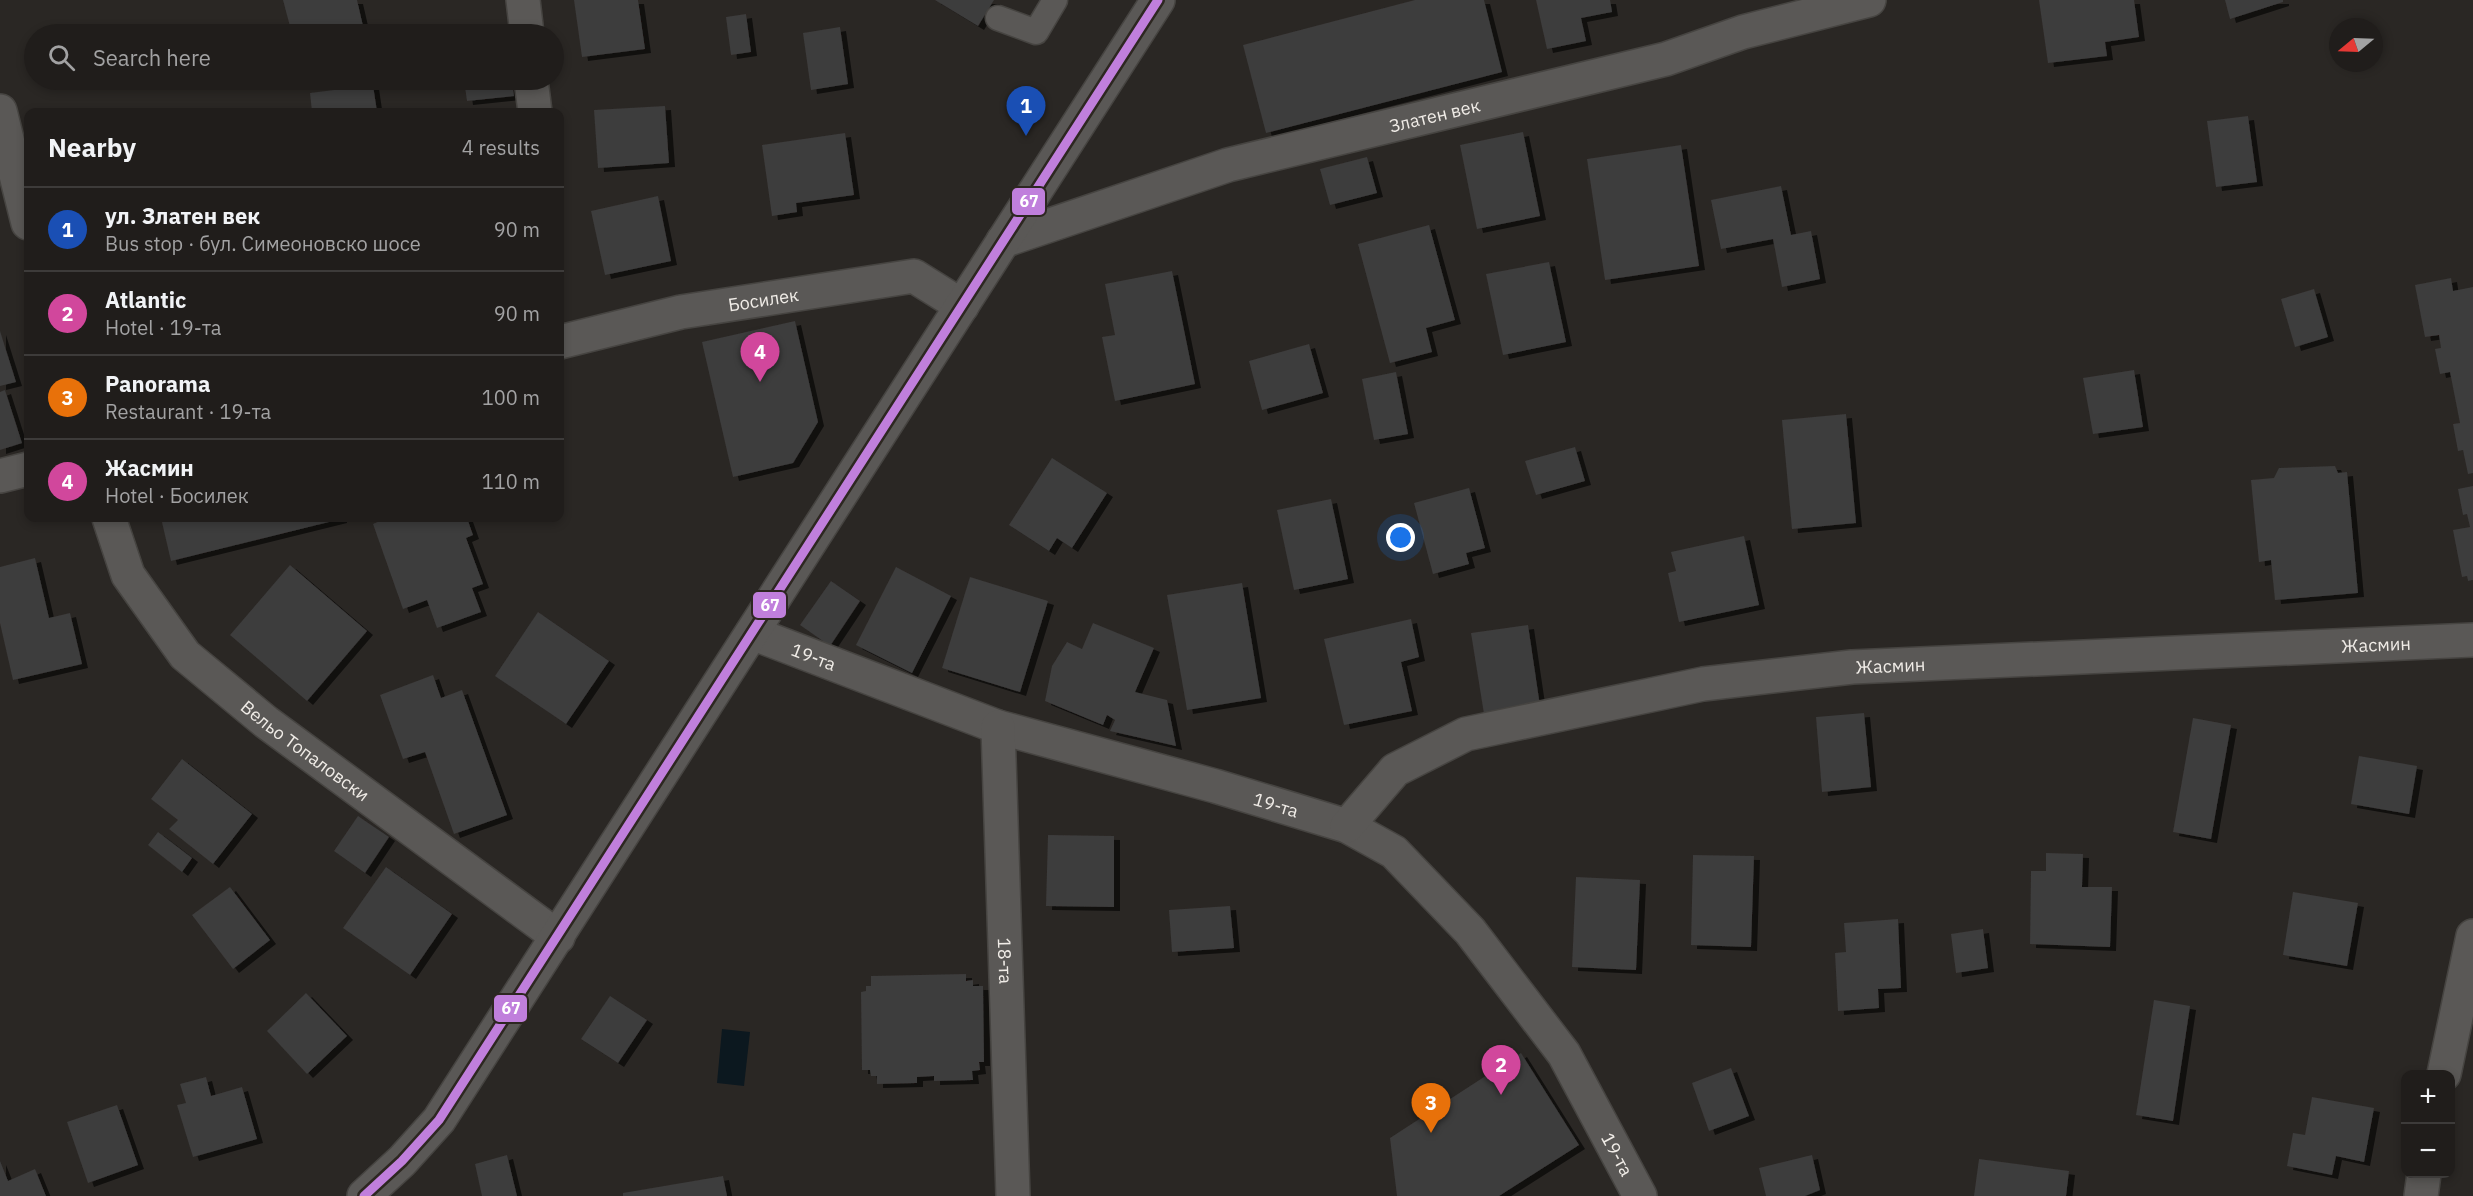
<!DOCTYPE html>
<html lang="en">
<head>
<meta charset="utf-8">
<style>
  body { margin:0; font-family:"IBM Plex Sans",sans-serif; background:#282624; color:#f1f3f6 }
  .controls { position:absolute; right:18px; bottom:18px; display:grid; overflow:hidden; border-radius:12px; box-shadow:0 3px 9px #0003 }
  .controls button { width:54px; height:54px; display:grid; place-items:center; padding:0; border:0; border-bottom:2px solid #3d3b3a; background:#201d1b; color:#f1f3f6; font:30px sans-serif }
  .compass { position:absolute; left:2329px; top:18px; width:54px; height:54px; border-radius:50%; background:#201d1b; box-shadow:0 3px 9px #0003; rotate:251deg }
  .you { position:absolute; left:1401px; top:538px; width:21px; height:21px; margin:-15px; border:4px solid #fff; border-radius:50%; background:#1a73e8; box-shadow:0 0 0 9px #1a73e833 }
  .badge { display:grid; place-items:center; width:39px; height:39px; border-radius:50%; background:#aba7a3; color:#fff; font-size:20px; font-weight:700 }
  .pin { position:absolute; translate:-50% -50px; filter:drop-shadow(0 2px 3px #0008) }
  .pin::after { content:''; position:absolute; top:32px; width:21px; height:18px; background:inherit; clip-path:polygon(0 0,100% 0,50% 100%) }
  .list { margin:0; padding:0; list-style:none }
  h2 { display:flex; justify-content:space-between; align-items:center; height:78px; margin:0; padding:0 24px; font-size:26px }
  h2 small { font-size:20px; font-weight:400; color:#a2a2a3 }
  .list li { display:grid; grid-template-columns:39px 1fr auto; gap:18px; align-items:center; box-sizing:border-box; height:84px; padding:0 24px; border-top:2px solid #3d3b3a }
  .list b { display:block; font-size:22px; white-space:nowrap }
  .list p { margin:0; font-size:20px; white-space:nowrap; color:#a2a2a3 }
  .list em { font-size:20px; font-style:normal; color:#a2a2a3 }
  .icon { flex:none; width:33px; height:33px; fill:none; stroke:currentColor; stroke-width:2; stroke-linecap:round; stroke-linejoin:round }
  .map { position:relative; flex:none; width:2473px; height:1196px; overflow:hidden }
  .search { position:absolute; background:#201d1b; box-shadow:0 3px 9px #0003; left:24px; top:24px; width:540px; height:66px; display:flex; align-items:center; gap:15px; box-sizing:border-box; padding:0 21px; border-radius:33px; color:#a2a2a3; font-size:22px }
  .panel { position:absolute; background:#201d1b; box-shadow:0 3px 9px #0003; left:24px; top:108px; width:540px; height:414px; border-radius:12px }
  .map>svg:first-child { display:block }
  .water { fill:#0c181f }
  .building { fill:#3d3c3c; filter:url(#shadow) }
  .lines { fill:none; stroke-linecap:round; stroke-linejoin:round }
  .service-casing { stroke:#464441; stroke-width:27 }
  .minor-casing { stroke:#464441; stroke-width:36 }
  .tertiary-casing { stroke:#464441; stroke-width:36 }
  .service { stroke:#5a5856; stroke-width:24 }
  .minor { stroke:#5a5856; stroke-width:33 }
  .tertiary { stroke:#5a5856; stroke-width:33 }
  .bus-1-casing { stroke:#2d2721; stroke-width:14 }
  .bus-1 { stroke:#c07fdc; stroke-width:9 }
  .labels { text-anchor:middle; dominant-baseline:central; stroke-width:4.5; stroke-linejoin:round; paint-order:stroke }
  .street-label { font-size:18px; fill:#f0ece7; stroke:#2d2721 }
  .line-badge { stroke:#2d2721; stroke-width:2 }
  .badge-label { font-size:16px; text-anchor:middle; font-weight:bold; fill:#fff }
</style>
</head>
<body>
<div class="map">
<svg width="2473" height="1196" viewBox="0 0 2473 1196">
  <defs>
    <filter id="shadow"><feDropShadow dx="6" dy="4" stdDeviation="0" flood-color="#0009"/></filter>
  </defs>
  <rect width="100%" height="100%" fill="#2a2724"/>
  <!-- water -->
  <path class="water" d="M722 1029 750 1032 744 1086 717 1083Z"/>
  <!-- building -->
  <g class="building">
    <path d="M283 0H357L363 26 327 34H292Z"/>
    <path d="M574 0H638L645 49 582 57Z"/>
    <path d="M935 0H994L978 26Z"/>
    <path d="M1415 0H1484L1502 72 1266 133 1243 45Z"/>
    <path d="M1536 0H1610L1612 12 1581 18 1586 41 1547 49Z"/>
    <path d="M2039 0H2134L2139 37 2105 42 2107 56 2048 63Z"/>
    <path d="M2225 0H2283V2L2230 19Z"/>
    <path d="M746 14 751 52 731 55 726 17Z"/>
    <path d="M840 27 848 84 811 90 803 33Z"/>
    <path d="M464 80H512L514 96 467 101Z"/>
    <path d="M373 85 377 112H312L310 93Z"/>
    <path d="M665 106 669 163 598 168 594 110Z"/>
    <path d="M2248 116 2257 182 2216 187 2207 121Z"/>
    <path d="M1523 132 1540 216 1477 229 1460 145Z"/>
    <path d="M845 133 854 195 796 203 797 212 772 216 762 145Z"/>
    <path d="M1681 145 1699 266 1605 280 1587 159Z"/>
    <path d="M1367 157 1377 193 1330 205 1320 169Z"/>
    <path d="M1781 186 1791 235 1811 231 1820 279 1782 287 1773 239 1721 249 1711 200Z"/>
    <path d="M658 196 671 261 605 275 591 211Z"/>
    <path d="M1429 225 1455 320 1426 328 1432 352 1390 363 1358 244Z"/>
    <path d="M1549 262 1566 342 1503 355 1486 274Z"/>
    <path d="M1172 271 1195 384 1115 401 1102 337 1115 335 1105 284Z"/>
    <path d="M2451 278 2453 291 2473 287V473L2468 474 2463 450 2458 451 2453 424 2460 423 2450 372 2440 374 2435 349 2441 348 2439 335 2425 337 2415 285Z"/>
    <path d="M2314 289 2328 337 2295 347 2281 299Z"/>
    <path d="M795 321 818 422 793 463 733 477 702 342Z"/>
    <path d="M0 331 16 382 0 386Z"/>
    <path d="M1309 344 1323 393 1262 410 1249 361Z"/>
    <path d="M2134 370 2143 427 2093 434 2083 378Z"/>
    <path d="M1396 372 1408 434 1374 440 1362 379Z"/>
    <path d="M5 390 22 443 0 450V392Z"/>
    <path d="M1846 414 1856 523 1792 529 1782 420Z"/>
    <path d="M1575 447 1585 481 1536 495 1525 461Z"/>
    <path d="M1052 458 1107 493 1072 548 1057 538 1049 551 1009 525Z"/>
    <path d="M2335 466 2338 473 2347 472 2358 593 2275 600 2271 560 2259 562 2251 480 2274 478 2279 468Z"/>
    <path d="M2473 486V580L2468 581 2467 576 2462 577 2453 530 2470 527 2467 514 2463 515 2458 489Z"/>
    <path d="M1469 488 1485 548 1466 553 1469 564 1433 574 1414 503Z"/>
    <path d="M1331 499 1348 579 1294 590 1277 510Z"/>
    <path d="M161 518H341V519L171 561Z"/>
    <path d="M381 518H467L473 535 466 538 483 584 472 588 481 612 437 628 427 600 403 609 373 524 382 520Z"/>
    <path d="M1744 536 1759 605 1679 622 1668 573 1676 571 1671 552Z"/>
    <path d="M35 558 49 618 70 613 82 664 13 680 0 623V567Z"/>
    <path d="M290 565 367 631 307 701 230 635Z"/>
    <path d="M896 567 951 596 912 673 856 645Z"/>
    <path d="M970 577 1048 601 1020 692 942 668Z"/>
    <path d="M831 581 860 601 830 646 800 625Z"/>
    <path d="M1242 583 1261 698 1187 710 1167 595Z"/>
    <path d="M538 612 609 661 566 724 495 676Z"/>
    <path d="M1411 619 1419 657 1401 662 1412 711 1344 725 1324 639Z"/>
    <path d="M1093 623 1154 648 1135 692 1167 700 1176 746 1110 731 1115 720 1107 715 1103 725 1045 701 1052 666 1067 642 1082 649Z"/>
    <path d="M1528 625 1540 706 1484 714 1471 633Z"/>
    <path d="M433 675 441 698 462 690 507 815 454 834 425 752 403 759 380 695Z"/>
    <path d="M1864 713 1871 787 1822 792 1816 717Z"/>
    <path d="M2193 718 2231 725 2211 839 2173 832Z"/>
    <path d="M2359 756 2417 766 2409 814 2351 804Z"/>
    <path d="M182 759 252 814 213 864 169 829 178 820 151 799Z"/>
    <path d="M358 816 389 837 365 873 334 851Z"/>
    <path d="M158 832 192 858 182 872 148 845Z"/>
    <path d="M1048 835 1114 836V907L1046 906Z"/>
    <path d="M2046 853 2083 854 2082 887H2112L2110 947 2030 944 2031 871H2046Z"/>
    <path d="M1693 855 1754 856 1751 947 1691 945Z"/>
    <path d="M386 867 452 914 410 975 343 928Z"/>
    <path d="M1576 877 1640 880 1636 970 1572 967Z"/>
    <path d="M230 887 270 940 233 969 192 915Z"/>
    <path d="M2293 892 2358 903 2347 966 2283 955Z"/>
    <path d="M1230 906 1234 948 1172 952 1169 910Z"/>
    <path d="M1898 919 1901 988 1878 989 1879 1008 1838 1011 1835 953 1846 952 1844 923Z"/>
    <path d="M1983 929 1988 968 1956 973 1951 934Z"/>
    <path d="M966 974V981L973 980V986H983L984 1062H979L980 1070 972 1071 973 1080 934 1081V1076L917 1077V1083L877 1084V1076H871L870 1070H862L861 992 866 991V986H871V976Z"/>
    <path d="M306 993 347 1036 307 1074 267 1031Z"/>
    <path d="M610 996 647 1020 618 1063 581 1039Z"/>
    <path d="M2154 1000 2190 1006 2173 1121 2136 1115Z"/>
    <path d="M1521 1053 1579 1145 1499 1196H1397L1390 1138Z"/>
    <path d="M1731 1068 1749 1116 1709 1131 1692 1083Z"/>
    <path d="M206 1077 211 1096 242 1087 257 1139 193 1157 177 1105 186 1103 180 1084Z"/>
    <path d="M2312 1097 2374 1108 2364 1162 2336 1156 2332 1175 2287 1166 2293 1133 2305 1135Z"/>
    <path d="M117 1105 138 1165 88 1183 67 1122Z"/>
    <path d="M507 1155 517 1196H482L475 1164Z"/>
    <path d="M1812 1155 1820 1190 1805 1196H1766L1759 1168Z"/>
    <path d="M1979 1159 2069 1171 2066 1196H1974Z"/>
    <path d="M0 1161 8 1181 35 1169 46 1196H0Z"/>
    <path d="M723 1176 727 1196H623V1193Z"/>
  </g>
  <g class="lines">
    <!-- service casing -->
    <g class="service-casing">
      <path id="service" d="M998 18 1036 32 1055 0"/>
    </g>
    <!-- minor casing -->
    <g class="minor-casing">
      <g id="minor">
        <path d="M523 0 527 34"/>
        <path d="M531 80 535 112"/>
        <path d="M0 111 28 223"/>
        <path id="s1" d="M1003 241 1228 165 1666 59 1743 32 1869 0"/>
        <path id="s2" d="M560 342 681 312 914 276 962 306"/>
        <path d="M0 476 28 469"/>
        <path id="s3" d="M109 518 128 575 185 655 266 722 558 937"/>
        <path id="s4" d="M752 633 998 727 1215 786 1347 826 1394 852 1470 931 1564 1054 1640 1196"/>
        <path id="s5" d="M998 727 1013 1196"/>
        <path id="s6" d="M1347 826 1395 770 1466 734 1703 684 1852 667 2473 640"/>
        <path d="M2444 1074 2473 936"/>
        <path d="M2421 1196 2424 1174"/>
      </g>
    </g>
    <!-- tertiary casing -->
    <g class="tertiary-casing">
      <path id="tertiary" d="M364 1196 402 1161 439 1120 1158 0"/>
    </g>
    <!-- service -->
    <use href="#service" class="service"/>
    <!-- minor -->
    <use href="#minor" class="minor"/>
    <!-- tertiary -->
    <use href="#tertiary" class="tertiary"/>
    <!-- bus-1 casing -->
    <g class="bus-1-casing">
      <path id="bus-1" d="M364 1196 402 1161 439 1120 1158 0"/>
    </g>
    <!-- bus-1 -->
    <use href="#bus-1" class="bus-1"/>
  </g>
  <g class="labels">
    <!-- street labels -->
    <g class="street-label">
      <text stroke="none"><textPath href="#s1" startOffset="450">Златен век</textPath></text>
      <text stroke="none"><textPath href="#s2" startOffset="208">Босилек</textPath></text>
      <text stroke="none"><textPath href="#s6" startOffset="1070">Жасмин</textPath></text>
      <text stroke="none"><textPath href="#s4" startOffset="66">19-та</textPath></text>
      <text stroke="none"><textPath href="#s6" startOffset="584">Жасмин</textPath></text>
      <text stroke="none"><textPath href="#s3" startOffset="312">Вельо Топаловски</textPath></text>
      <text stroke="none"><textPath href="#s4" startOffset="552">19-та</textPath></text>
      <text stroke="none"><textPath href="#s5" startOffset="234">18-та</textPath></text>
      <text stroke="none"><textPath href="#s4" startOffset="1058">19-та</textPath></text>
    </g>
  </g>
  <g class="line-badge">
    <rect x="1011" y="187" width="35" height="29" rx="6" fill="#c07fdc"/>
    <rect x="752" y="591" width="35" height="28" rx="6" fill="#c07fdc"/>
    <rect x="493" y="994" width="35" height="29" rx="6" fill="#c07fdc"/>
  </g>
  <g class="badge-label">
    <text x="1029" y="207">67</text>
    <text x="770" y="611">67</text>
    <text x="511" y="1014">67</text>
  </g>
</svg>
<div class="controls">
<button>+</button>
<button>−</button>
</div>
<svg class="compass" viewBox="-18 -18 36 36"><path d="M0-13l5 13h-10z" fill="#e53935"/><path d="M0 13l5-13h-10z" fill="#a2a2a3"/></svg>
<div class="you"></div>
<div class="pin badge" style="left:1026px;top:136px;background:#1a4fb4">1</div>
<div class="pin badge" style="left:1501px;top:1095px;background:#d1479c">2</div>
<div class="pin badge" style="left:1431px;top:1133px;background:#e8710a">3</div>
<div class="pin badge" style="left:760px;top:382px;background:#d1479c">4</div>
<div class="search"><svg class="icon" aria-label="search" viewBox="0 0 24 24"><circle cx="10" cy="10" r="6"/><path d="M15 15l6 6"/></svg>Search here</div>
<section class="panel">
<h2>Nearby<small>4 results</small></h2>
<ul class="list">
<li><span class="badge" style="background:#1a4fb4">1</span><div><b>ул. Златен век</b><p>Bus stop · бул. Симеоновско шосе</p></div><em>90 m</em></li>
<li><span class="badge" style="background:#d1479c">2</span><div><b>Atlantic</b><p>Hotel · 19-та</p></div><em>90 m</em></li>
<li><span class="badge" style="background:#e8710a">3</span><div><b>Panorama</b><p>Restaurant · 19-та</p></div><em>100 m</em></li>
<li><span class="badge" style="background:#d1479c">4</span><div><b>Жасмин</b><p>Hotel · Босилек</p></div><em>110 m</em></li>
</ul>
</section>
</div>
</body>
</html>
